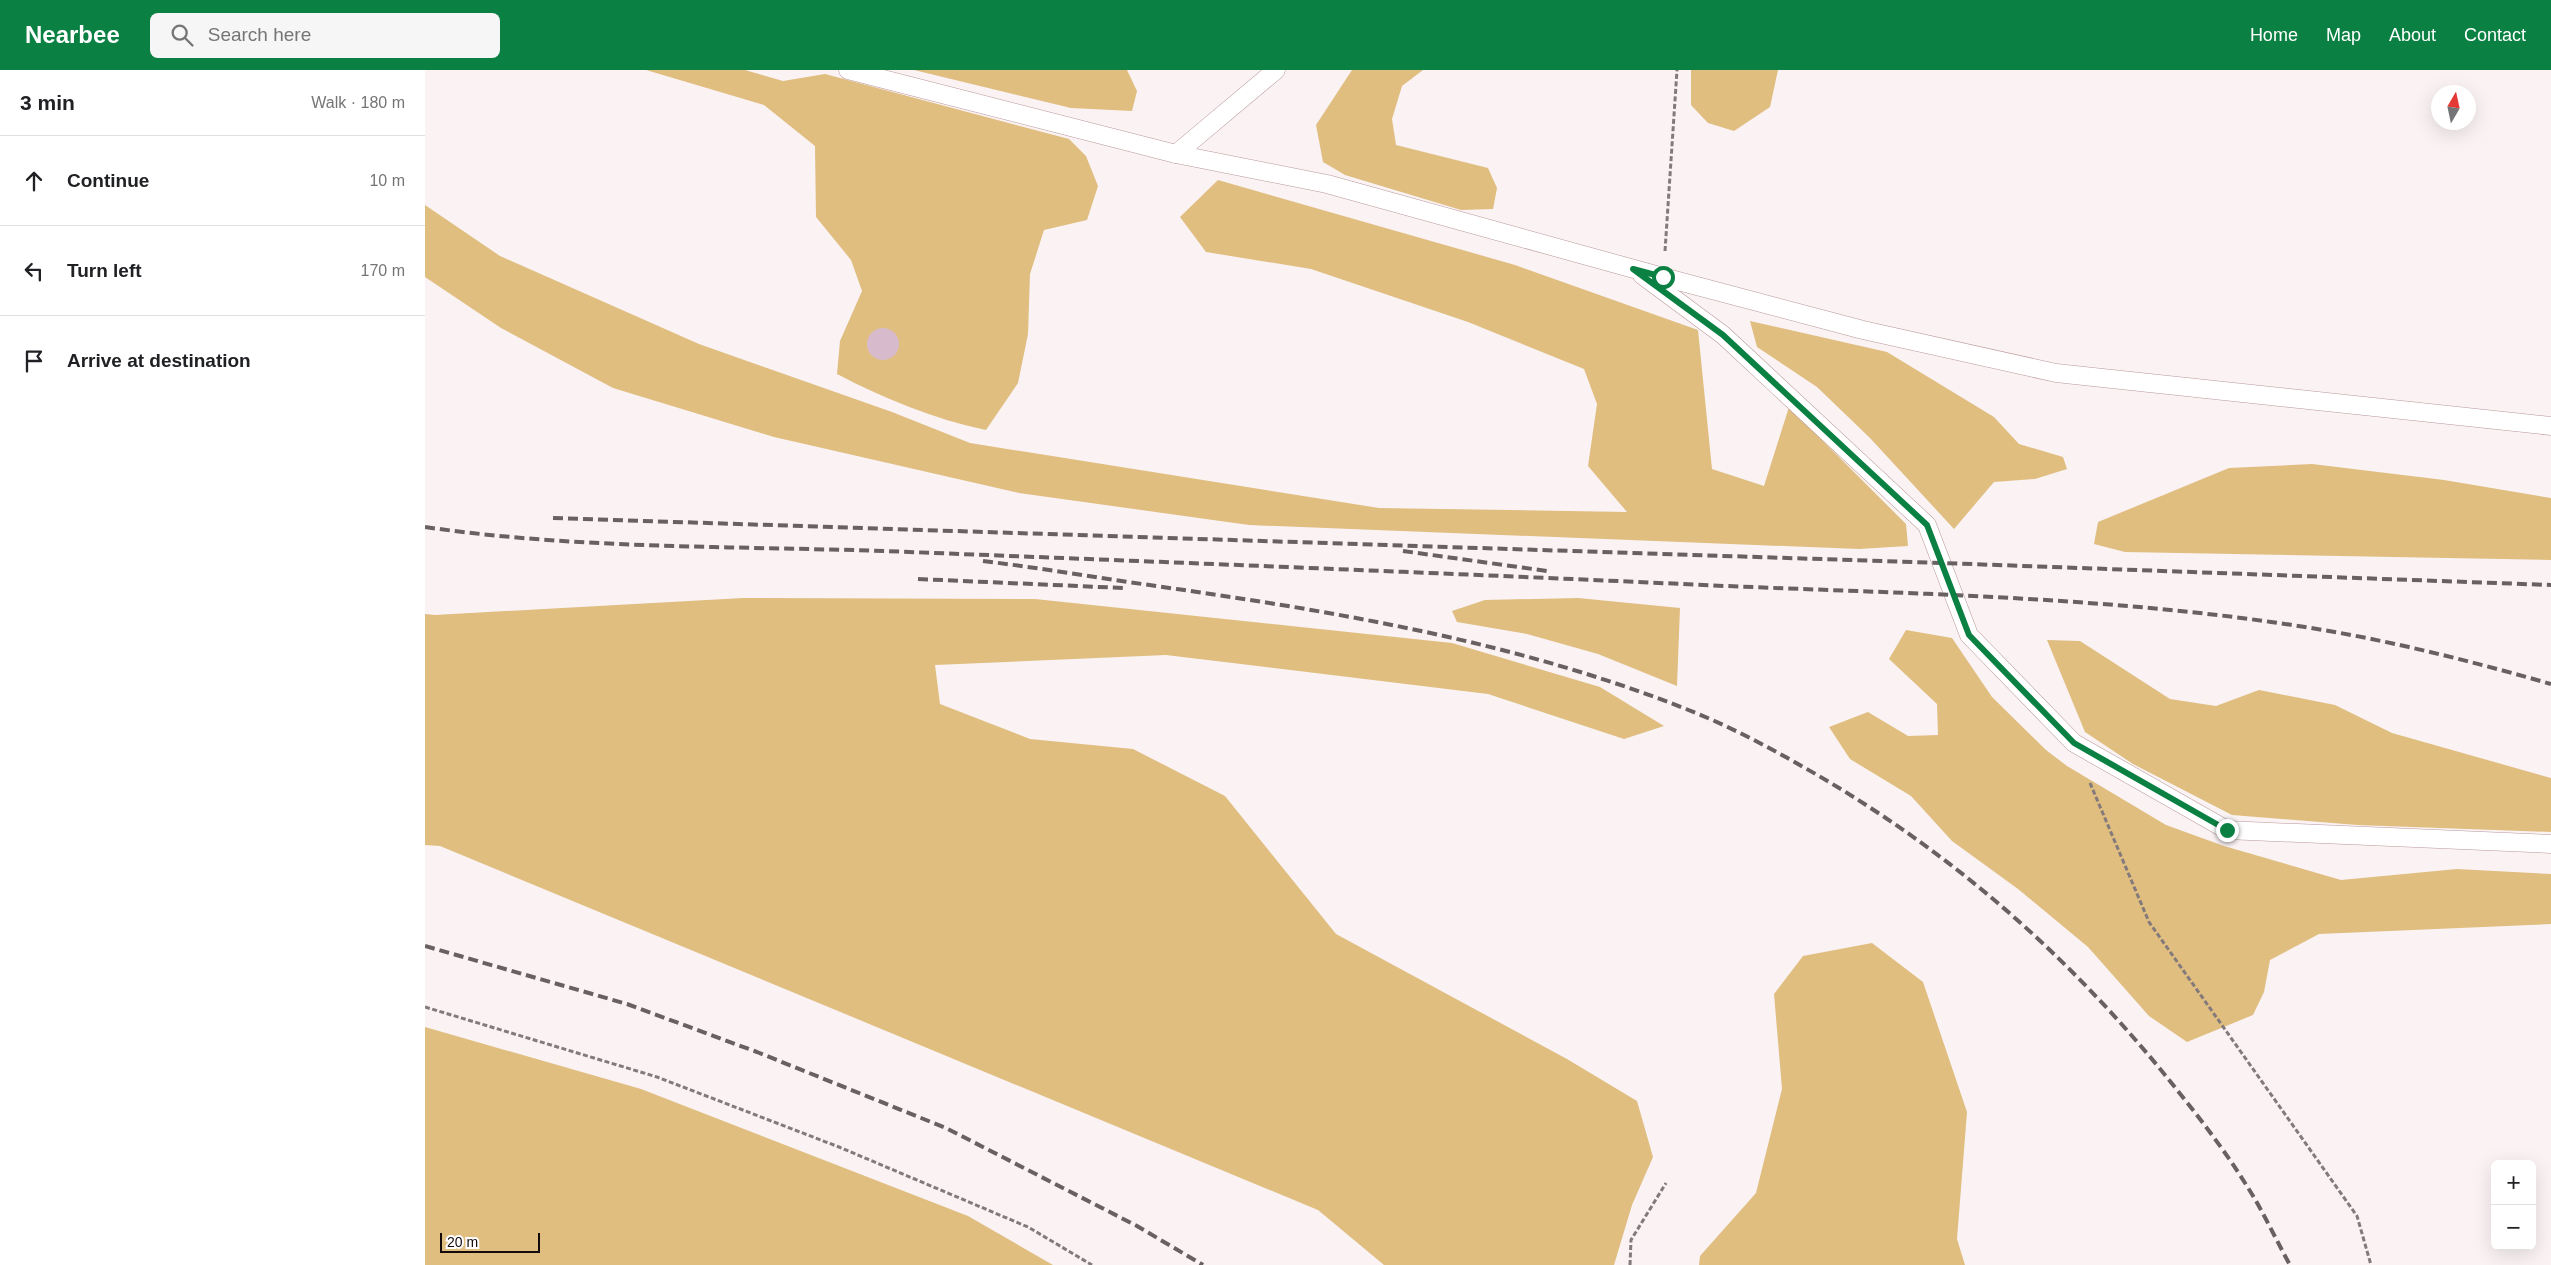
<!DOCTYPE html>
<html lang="en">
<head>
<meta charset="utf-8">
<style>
  body { margin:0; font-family:Arial,sans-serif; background:#f6f6f6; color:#202124 }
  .controls { position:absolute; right:15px; bottom:15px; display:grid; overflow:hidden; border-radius:8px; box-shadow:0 5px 20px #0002 }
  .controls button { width:45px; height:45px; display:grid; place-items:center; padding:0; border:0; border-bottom:1px solid #e0e0e0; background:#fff; color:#202124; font:25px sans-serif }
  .compass { position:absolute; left:2006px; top:15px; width:45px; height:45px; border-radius:50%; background:#fff; box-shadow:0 5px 20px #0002; rotate:9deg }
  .scale { position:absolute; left:15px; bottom:12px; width:100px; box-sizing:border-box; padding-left:5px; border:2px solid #150a0b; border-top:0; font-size:14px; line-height:18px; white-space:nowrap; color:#150a0b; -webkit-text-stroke:4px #fff; paint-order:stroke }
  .stop { position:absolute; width:15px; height:15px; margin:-11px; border:4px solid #0b8043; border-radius:50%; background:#fff }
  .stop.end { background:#0b8043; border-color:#fff; box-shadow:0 1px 5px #0008 }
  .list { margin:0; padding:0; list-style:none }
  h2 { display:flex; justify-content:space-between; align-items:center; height:65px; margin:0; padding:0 20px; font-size:21px }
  h2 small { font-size:16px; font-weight:400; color:#757577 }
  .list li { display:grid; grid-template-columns:32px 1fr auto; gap:15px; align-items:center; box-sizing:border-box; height:90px; padding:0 20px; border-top:1px solid #e0e0e0 }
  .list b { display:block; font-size:19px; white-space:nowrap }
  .list em { font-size:16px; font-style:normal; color:#757577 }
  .icon { flex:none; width:28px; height:28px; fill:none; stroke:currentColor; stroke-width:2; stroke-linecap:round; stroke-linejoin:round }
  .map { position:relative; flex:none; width:2126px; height:1195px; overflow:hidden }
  header { display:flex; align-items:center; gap:30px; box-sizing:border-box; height:70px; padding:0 25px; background:#0b8043; color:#fff }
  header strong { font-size:24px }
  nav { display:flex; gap:28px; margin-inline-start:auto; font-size:18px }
  .search { width:350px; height:45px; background:#f6f6f6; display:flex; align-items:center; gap:12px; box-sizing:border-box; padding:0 18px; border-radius:8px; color:#757577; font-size:19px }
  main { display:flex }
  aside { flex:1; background:#fff }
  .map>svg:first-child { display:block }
  .green { fill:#e0be80 }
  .building { fill:#d7bbcd }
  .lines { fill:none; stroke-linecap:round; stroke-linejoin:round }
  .lane-casing { stroke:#ba989b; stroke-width:19 }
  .path { stroke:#847a7b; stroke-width:3; stroke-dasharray:5 2.5; stroke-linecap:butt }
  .lane { stroke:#fff; stroke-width:18 }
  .rail { stroke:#696061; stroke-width:4; stroke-dasharray:10 5; stroke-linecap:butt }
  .route { stroke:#0b8043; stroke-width:6 }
</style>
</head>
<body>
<header>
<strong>Nearbee</strong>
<div class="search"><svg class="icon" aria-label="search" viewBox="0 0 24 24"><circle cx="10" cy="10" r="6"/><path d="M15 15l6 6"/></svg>Search here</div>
<nav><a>Home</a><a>Map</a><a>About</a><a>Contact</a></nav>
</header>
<main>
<aside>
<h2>3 min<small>Walk · 180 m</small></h2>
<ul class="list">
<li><svg class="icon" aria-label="ahead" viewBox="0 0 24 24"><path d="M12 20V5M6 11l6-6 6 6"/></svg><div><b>Continue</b></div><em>10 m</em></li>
<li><svg class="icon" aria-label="left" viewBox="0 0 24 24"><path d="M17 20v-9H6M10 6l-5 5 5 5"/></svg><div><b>Turn left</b></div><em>170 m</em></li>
<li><svg class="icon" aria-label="arrive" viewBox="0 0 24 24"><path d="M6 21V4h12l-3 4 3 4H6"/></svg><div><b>Arrive at destination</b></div></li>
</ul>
</aside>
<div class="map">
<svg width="2126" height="1195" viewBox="0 0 2126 1195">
  <rect width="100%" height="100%" fill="#faf2f3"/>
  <!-- green -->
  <g class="green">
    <path d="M221 0H320L358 11 400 4 644 69 661 86 673 116 662 150 619 160 605 204 603 264 593 313 561 360C509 349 460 329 412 304L415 271 437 221 426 190 391 147 390 76 339 35Z"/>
    <path d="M489 0H702L712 21 707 41 646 38Z"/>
    <path d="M927 0H998L977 16 967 49 971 75 1063 98 1072 118 1068 139 1036 140 920 105 898 92 891 55Z"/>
    <path d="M1266 0H1353L1345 37 1309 61 1283 53 1266 35Z"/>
    <path d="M793 110 1090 195 1273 260 1287 399 1339 416 1364 337 1481 454 1483 476 1434 479 824 455 594 423 349 367 188 318 76 258 0 207V135L75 186 274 274 467 342 545 373 954 438 1202 442 1163 396 1172 334 1159 299 1043 252 886 199 781 182 755 147Z"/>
    <path d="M1325 251 1462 282 1569 347 1594 374 1638 387 1642 399 1610 409 1569 412 1529 459 1445 368 1392 317 1332 277Z"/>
    <path d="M1887 394 2019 410 2126 428V490L1700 482 1669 474 1673 452 1804 398Z"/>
    <path d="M318 528 610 529 1027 573 1175 617 1239 656 1199 669 1063 624 741 585 510 595 515 634 605 669 708 679 800 726 911 864 1142 989 1212 1031 1228 1087 1207 1135 1189 1195H959L893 1140 15 776 0 775V544L10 545Z"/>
    <path d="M1153 528 1255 538 1252 616 1173 584 1102 564 1032 552 1027 541 1060 530Z"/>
    <path d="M1481 560 1527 568 1567 627 1621 680 1642 696 1741 755 1799 776 1916 810 2032 799 2126 804V854L1894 864 1845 890 1839 922 1828 945 1762 972 1724 946 1663 877 1593 819 1527 771 1486 726 1425 689 1404 657 1443 642 1483 666 1513 665 1512 634 1464 589Z"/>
    <path d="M1622 570 1655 571 1745 629 1791 636 1834 620 1910 635 1967 663 2126 708V762L1932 755 1807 745 1708 694 1660 662Z"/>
    <path d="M1447 873 1498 912 1542 1042 1532 1169 1540 1195H1274L1275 1186 1331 1123 1357 1019 1349 924 1378 886Z"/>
    <path d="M0 957 216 1019 543 1146 628 1195H0Z"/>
  </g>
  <!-- building -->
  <circle class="building" cx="458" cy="274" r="16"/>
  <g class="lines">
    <!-- lane casing -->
    <g class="lane-casing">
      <g id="lane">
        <path d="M423 0 751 84 902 114 1238 207 1438 260 1631 303 2126 356"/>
        <path d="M751 84 851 0"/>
        <path d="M1217 205 1298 265 1502 455 1544 565 1649 673 1802 760 2126 774"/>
      </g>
    </g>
    <!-- path -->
    <g class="path">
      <path d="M1240 181 1252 0"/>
      <path d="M1665 713 1724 852 1932 1146 1946 1195"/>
      <path d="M0 937 232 1007 414 1077 603 1157 667 1195"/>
      <path d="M1205 1195 1206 1170 1241 1113"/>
    </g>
    <!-- lane -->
    <use href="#lane" class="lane"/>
    <!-- rail -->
    <g class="rail">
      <path d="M128 448 1517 493 2126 515"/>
      <path d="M0 457C152 479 306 476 459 481 740 492 1020 503 1301 516 1494 524 1689 527 1880 557 1963 570 2046 591 2126 614"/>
      <path d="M978 481 1122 501"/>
      <path d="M558 491C623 499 687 510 752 519 925 544 1097 574 1261 639 1307 657 1351 681 1394 706 1527 784 1638 881 1736 1000 1765 1036 1795 1073 1820 1113 1837 1139 1850 1168 1865 1195"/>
      <path d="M493 509 698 518"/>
      <path d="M0 876 202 934 332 982 521 1058 712 1156 778 1195"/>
    </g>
  </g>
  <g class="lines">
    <!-- route -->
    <path class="route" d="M1238 207 1208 199 1298 265 1502 455 1544 565 1649 673 1802 760"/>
  </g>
</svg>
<div class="controls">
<button>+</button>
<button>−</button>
</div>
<svg class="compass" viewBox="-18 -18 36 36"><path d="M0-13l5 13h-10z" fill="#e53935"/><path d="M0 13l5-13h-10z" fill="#757577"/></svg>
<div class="scale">20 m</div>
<div class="stop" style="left:1238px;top:207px"></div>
<div class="stop end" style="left:1802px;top:760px"></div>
</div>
</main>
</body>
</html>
